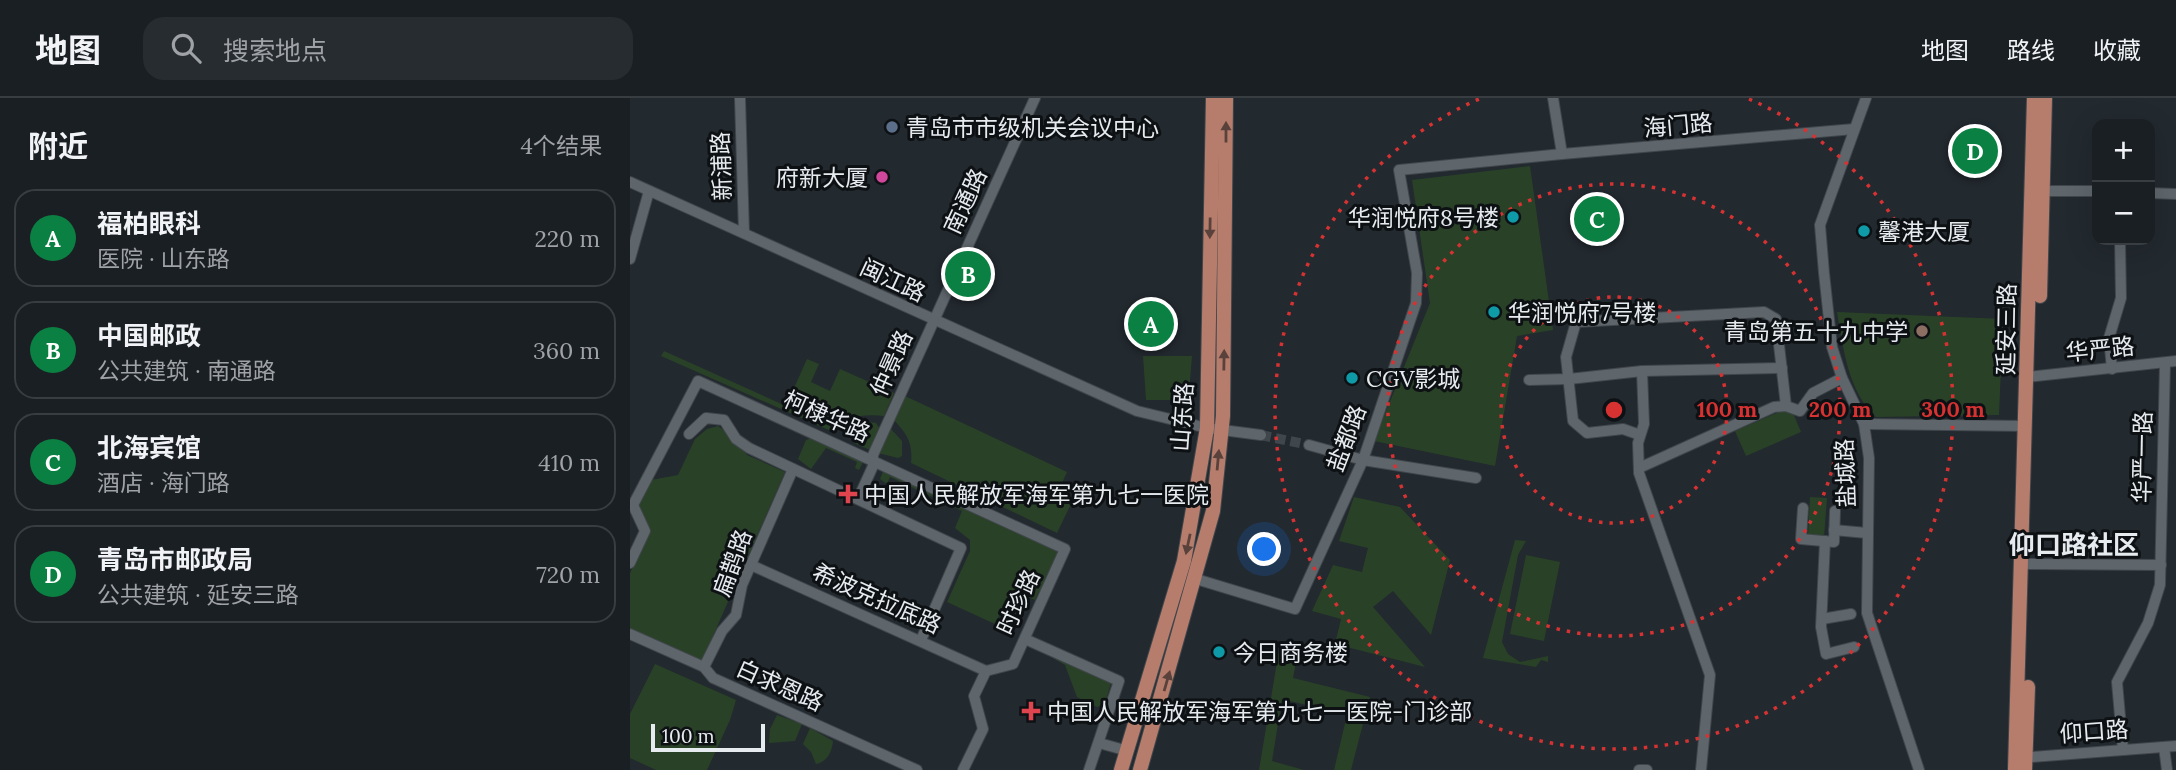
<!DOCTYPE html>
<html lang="zh">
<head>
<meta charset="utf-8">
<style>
  body { margin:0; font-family:Lora,"Noto Sans SC",serif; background:#272c30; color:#f1f3f6 }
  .controls { position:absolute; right:21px; top:21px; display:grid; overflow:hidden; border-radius:14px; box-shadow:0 7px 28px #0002 }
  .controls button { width:63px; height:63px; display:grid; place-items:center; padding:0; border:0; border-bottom:2px solid #383d41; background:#1a1f23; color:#f1f3f6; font:35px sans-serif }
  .scale { position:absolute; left:21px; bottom:18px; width:114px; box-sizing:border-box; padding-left:7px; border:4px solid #e6ebef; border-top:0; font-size:19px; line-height:24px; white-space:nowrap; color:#e6ebef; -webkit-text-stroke:5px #0e1114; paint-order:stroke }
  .you { position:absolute; left:635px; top:452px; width:24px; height:24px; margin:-18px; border:5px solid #fff; border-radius:50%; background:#1a73e8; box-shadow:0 0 0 10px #1a73e833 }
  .badge { display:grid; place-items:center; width:46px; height:46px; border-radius:50%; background:#0b8043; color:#fff; font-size:23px; font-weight:700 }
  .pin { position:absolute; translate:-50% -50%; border:4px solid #fff; box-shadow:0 2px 7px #0006 }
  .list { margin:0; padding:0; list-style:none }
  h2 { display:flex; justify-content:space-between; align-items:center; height:91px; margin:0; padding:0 28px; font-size:30px }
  h2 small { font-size:23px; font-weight:400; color:#9fa2a6 }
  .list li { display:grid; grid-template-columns:46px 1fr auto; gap:21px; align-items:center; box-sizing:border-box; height:98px; margin:0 14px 14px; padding:0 14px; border:2px solid #383d41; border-radius:21px }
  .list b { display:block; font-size:26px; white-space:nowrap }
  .list p { margin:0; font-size:23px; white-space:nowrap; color:#9fa2a6 }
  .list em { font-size:23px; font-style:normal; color:#9fa2a6 }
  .icon { flex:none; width:38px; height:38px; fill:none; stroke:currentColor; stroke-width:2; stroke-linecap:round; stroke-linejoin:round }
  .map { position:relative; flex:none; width:1546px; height:672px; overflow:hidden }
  header { display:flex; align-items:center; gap:42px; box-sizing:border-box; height:98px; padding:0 35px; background:#1a1f23; border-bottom:2px solid #383d41 }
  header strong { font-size:33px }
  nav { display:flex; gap:38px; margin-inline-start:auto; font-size:24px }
  .search { width:490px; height:63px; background:#272c30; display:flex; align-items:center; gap:18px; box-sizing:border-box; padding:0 24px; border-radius:21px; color:#9fa2a6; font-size:26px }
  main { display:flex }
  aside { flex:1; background:#1a1f23 }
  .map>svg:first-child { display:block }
  .green { fill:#294227 }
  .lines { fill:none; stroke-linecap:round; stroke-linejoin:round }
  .minor-tunnel { stroke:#3f464c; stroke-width:10; stroke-dasharray:10 5; stroke-linecap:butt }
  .minor-casing { stroke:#40464b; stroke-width:12 }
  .major-casing { stroke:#40464b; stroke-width:16 }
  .minor { stroke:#5e666c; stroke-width:10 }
  .major { stroke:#b77d6c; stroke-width:14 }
  .oneway { fill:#5a423c }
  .ring { fill:none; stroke:#d73232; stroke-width:3.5; stroke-dasharray:3.5 7 }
  .service-dot { fill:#5c6f8a; stroke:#0e1114; stroke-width:2.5 }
  .hotel-dot { fill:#d1479c; stroke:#0e1114; stroke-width:2.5 }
  .culture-dot { fill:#0f9aa8; stroke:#0e1114; stroke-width:2.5 }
  .education-dot { fill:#8d6e63; stroke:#0e1114; stroke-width:2.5 }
  .health-dot { fill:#e0444e; stroke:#0e1114; stroke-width:2.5 }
  .labels { text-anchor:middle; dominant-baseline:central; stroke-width:6; stroke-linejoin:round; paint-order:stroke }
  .street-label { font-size:23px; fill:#e6ebef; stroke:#0e1114 }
  .poi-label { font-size:23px; fill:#e6ebef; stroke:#0e1114; text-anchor:start }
  .quarter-label { font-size:26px; font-weight:bold; fill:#e6ebef; stroke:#0e1114 }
  .centre { fill:#d73232; stroke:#0e1114; stroke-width:3.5 }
  .ring-label { font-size:21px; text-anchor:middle; font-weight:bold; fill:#d73232; stroke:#0e1114; stroke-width:6; stroke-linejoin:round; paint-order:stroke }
</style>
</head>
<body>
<header>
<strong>地图</strong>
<div class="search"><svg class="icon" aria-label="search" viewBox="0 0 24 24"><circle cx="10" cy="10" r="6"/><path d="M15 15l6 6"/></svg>搜索地点</div>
<nav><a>地图</a><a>路线</a><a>收藏</a></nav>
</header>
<main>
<aside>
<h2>附近<small>4个结果</small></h2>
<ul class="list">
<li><span class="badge">A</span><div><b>福柏眼科</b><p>医院 · 山东路</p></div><em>220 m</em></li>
<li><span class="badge">B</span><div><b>中国邮政</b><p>公共建筑 · 南通路</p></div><em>360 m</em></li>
<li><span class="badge">C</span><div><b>北海宾馆</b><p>酒店 · 海门路</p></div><em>410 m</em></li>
<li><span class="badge">D</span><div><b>青岛市邮政局</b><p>公共建筑 · 延安三路</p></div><em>720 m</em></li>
</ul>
</aside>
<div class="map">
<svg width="1546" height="672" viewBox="0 0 1546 672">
  <rect width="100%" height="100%" fill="#22292f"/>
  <!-- green -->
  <g class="green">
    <path d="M900 68 923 232 887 238 865 368 744 343 800 205 782 82Z"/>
    <path d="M1207 214 1373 221 1369 317 1246 319C1218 294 1213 249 1207 214Z"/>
    <path d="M34 253 156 308 177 261 189 266 181 284 200 293 210 271 264 295 254 318C235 316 213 318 201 333L31 258Z"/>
    <path d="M513 258H562L559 295 548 302H516Z"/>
    <path d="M275 298 437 374 426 398 441 406 427 435 281 365C283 345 277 336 264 322Z"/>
    <path d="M1156 311 1163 315 1171 334 1116 358 1105 333Z"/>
    <path d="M239 324 246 325 250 331 240 352 224 345 222 339 227 328Z"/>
    <path d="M88 328 103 339 117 357 155 374 72 563 0 532V475L21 433 8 407 21 382 48 377 65 341 77 331Z"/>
    <path d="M261 331 272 343V358L268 360 248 355 257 333Z"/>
    <path d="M185 339 234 362 229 372 225 370 227 364 196 350 181 371 168 361 176 342Z"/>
    <path d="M254 371 431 452 412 494 409 493 405 502 381 492 365 526 317 504 340 453V442L325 430 332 413 260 379 257 386 250 381Z"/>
    <path d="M724 399 770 409 820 462 801 537 763 493 743 509 795 569 705 546 711 521 682 513 703 467 732 474 738 450 709 443Z"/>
    <path d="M1180 399 1197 400 1194 439 1178 438Z"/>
    <path d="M885 442 896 443 888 457 872 544 878 556 890 564 918 558V564L911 562 906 569 853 560Z"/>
    <path d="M896 457 930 464 914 543 880 536Z"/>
    <path d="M649 552 668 554 663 580 740 599 721 672H704L717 617 652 601 642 663 674 672H629Z"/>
    <path d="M423 555 481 585 475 605 467 609 447 599 435 567 421 559Z"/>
    <path d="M25 566 106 602 100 622 77 672H26L0 660V616Z"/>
    <path d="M147 617 172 626 165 643 139 645 140 631Z"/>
    <path d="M180 630 203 643C202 654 197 664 186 666L181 654 173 646Z"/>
  </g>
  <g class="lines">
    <!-- minor-tunnel -->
    <path class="minor-tunnel" d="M631 337 679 347"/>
    <!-- minor casing -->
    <g class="minor-casing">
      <g id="minor">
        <path d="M110 0 114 135"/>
        <path d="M923 0 932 56 1224 31"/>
        <path d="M1236 0 1190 127 1194 175 1202 249 1212 280 1234 326 1239 360 1237 515 1289 672"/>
        <path d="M0 84 507 313 577 330 631 337"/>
        <path d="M1408 93H1467"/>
        <path d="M1520 95 1546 96"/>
        <path d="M0 161 19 93"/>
        <path d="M1482 271 1479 240 1491 200 1490 142"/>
        <path d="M1012 273 1014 326 1008 345 1009 375 1080 577 1071 672"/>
        <path d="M1398 279 1546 263"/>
        <path d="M899 282 939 281 1012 273 1152 270"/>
        <path d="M1234 326 1396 328"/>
        <path d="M59 336 76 320 94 322 106 341 119 350 331 450 291 542"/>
        <path d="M1010 337 993 331 957 335 943 323 936 259 946 224 1134 214 1146 221 1156 308"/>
        <path d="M679 347 733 362 846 380"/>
        <path d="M1009 370 1144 309 1156 308 1170 313 1183 295 1212 280"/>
        <path d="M228 401 243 368V357L405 0"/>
        <path d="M1173 410 1171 441 1204 444 1205 413"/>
        <path d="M1204 432 1237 435"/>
        <path d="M1195 443 1191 529 1196 556 1224 549"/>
        <path d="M0 465 15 433 3 407 68 283 435 451 383 566 356 573 344 598 353 631 333 672"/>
        <path d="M1392 466 1531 467"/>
        <path d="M121 467 356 573"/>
        <path d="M566 481 665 511 733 362 786 205 787 175 769 72 932 56"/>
        <path d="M1192 521 1221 516"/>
        <path d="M0 536 74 569 83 580 287 672"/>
        <path d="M395 541 489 583 459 672"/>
        <path d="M74 569 92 533 106 517 112 487 163 371"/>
        <path d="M469 645 498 653"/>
        <path d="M1534 649 1537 672"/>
        <path d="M1493 652 1487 584 1518 525 1530 487 1535 266"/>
        <path d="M1388 660 1546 648"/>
        <path d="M1009 672H1017"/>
      </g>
    </g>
    <!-- major casing -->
    <g class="major-casing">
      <g id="major">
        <path d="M1410 198 1415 0"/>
        <path d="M491 672 554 463 577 330 583 0"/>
        <path d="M510 672 583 413 593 318 596 0"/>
        <path d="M1385 672 1404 0"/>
        <path d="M1395 672 1398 589"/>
      </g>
    </g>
    <!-- minor -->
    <use href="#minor" class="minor"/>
    <!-- major -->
    <use href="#major" class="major"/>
  </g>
  <!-- one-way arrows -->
  <defs><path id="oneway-solid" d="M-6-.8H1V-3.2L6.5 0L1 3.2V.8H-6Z" transform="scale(1.75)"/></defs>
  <g class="oneway">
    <use href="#oneway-solid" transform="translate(596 34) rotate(-90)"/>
    <use href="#oneway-solid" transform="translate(580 130) rotate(91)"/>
    <use href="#oneway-solid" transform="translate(594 262) rotate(-89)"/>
    <use href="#oneway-solid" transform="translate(588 362) rotate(-85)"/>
    <use href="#oneway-solid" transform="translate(558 446) rotate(102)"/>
    <use href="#oneway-solid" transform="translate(537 583) rotate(-74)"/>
  </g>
  <!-- distance rings -->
  <g class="ring">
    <circle cx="984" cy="312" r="113"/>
    <circle cx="984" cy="312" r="226"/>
    <path d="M1119 1A339 339 0 1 1 849 1"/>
  </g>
  <!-- markers -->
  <circle class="service-dot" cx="262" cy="29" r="7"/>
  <circle class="hotel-dot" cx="252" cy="79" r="7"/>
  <g class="culture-dot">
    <circle cx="883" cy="119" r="7"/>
    <circle cx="1234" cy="133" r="7"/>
    <circle cx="864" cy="214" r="7"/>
    <circle cx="722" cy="280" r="7"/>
    <circle cx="589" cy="554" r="7"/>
  </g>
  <circle class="education-dot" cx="1292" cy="233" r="7"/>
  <g class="health-dot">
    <path d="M214.5 385.5h7v7h7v7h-7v7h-7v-7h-7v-7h7z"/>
    <path d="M397.5 602.5h7v7h7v7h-7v7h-7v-7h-7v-7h7z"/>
  </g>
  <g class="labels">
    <!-- street labels -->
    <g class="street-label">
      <text transform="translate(1048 27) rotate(-5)">海门路</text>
      <text transform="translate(91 68) rotate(-92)">新浦路</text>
      <text transform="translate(335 103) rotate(-65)">南通路</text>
      <text transform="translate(263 182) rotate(25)">闽江路</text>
      <text transform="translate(1376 231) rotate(-89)">延安三路</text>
      <text transform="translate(1470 251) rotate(-6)">华严路</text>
      <text transform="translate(261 265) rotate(-66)">仲景路</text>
      <text transform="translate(197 318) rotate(24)">柯棣华路</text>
      <text transform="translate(552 319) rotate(-86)">山东路</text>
      <text transform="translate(716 340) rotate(-69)">盐都路</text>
      <text transform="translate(1512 359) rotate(-89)">华严一路</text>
      <text transform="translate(1215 375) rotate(-92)">盐城路</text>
      <text transform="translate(102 465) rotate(-70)">扁鹊路</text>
      <text transform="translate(247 500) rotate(24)">希波克拉底路</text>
      <text transform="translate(388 504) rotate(-65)">时珍路</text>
      <text transform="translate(150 587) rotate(24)">白求恩路</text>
      <text transform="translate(1464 633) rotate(-4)">仰口路</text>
    </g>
    <!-- poi labels -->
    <g class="poi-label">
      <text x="276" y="29">青岛市市级机关会议中心</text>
      <text x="238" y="79" text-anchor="end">府新大厦</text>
      <text x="869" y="119" text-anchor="end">华润悦府8号楼</text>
      <text x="1248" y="133">馨港大厦</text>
      <text x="878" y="214">华润悦府7号楼</text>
      <text x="1278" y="233" text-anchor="end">青岛第五十九中学</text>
      <text x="736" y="280">CGV影城</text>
      <text x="234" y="396">中国人民解放军海军第九七一医院</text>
      <text x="603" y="554">今日商务楼</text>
      <text x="417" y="613">中国人民解放军海军第九七一医院-门诊部</text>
    </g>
    <!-- quarter labels -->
    <g class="quarter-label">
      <text x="1444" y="446">仰口路社区</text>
    </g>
  </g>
  <circle cx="984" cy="312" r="10" class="centre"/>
  <g class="ring-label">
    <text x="1097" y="319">100 m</text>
    <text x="1210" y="319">200 m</text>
    <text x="1323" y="319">300 m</text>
  </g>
</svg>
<div class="controls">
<button>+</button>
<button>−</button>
</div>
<div class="scale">100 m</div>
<div class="you"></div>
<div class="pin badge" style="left:521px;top:226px">A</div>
<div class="pin badge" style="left:338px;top:176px">B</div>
<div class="pin badge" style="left:967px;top:121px">C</div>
<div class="pin badge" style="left:1345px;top:53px">D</div>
</div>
</main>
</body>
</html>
